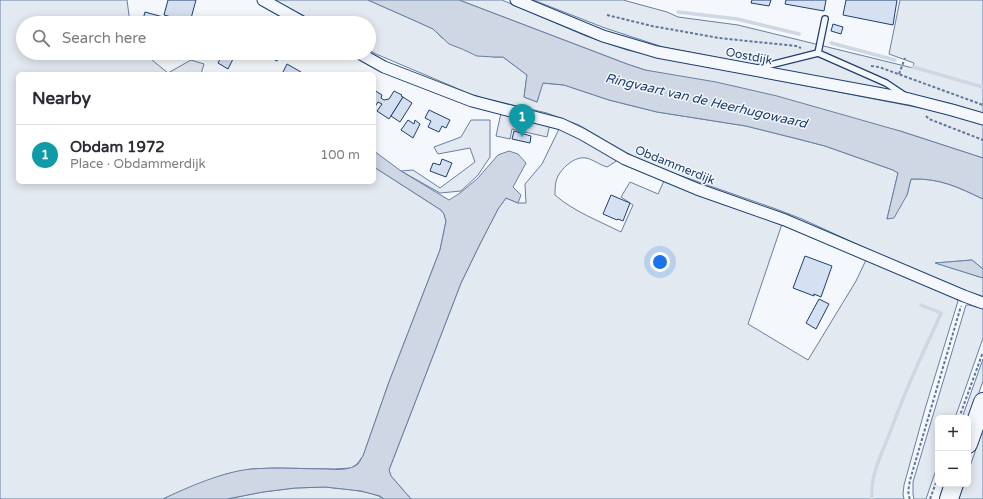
<!DOCTYPE html>
<html lang="en">
<head>
<meta charset="utf-8">
<style>
  body { margin:0; font-family:"Varela Round",sans-serif; background:#f2f2f3; color:#2b2b33 }
  .controls { position:absolute; right:12px; bottom:12px; display:grid; overflow:hidden; border-radius:6px; box-shadow:0 2px 10px #0003 }
  .controls button { width:36px; height:36px; display:grid; place-items:center; padding:0; border:0; border-bottom:1px solid #e1e1e2; background:#fff; color:#2b2b33; font:20px sans-serif }
  .you { position:absolute; left:660px; top:262px; width:14px; height:14px; margin:-10px; border:3px solid #fff; border-radius:50%; background:#1a73e8; box-shadow:0 0 0 6px #1a73e833 }
  .badge { display:grid; place-items:center; width:26px; height:26px; border-radius:50%; background:#ea580c; color:#fff; font-size:13px; font-weight:700 }
  .pin { position:absolute; translate:-50% -33px; filter:drop-shadow(0 1px 2px #0008) }
  .pin::after { content:''; position:absolute; top:21px; width:14px; height:12px; background:inherit; clip-path:polygon(0 0,100% 0,50% 100%) }
  .list { margin:0; padding:0; list-style:none }
  h2 { display:flex; justify-content:space-between; align-items:center; height:52px; margin:0; padding:0 16px; font-size:17px }
  h2 small { font-size:13px; font-weight:400; color:#7c7c81 }
  .list li { display:grid; grid-template-columns:26px 1fr auto; gap:12px; align-items:center; box-sizing:border-box; height:60px; padding:0 16px; border-top:1px solid #e1e1e2 }
  .list b { display:block; font-size:15px; white-space:nowrap }
  .list p { margin:0; font-size:13px; white-space:nowrap; color:#7c7c81 }
  .list em { font-size:13px; font-style:normal; color:#7c7c81 }
  .icon { flex:none; width:22px; height:22px; fill:none; stroke:currentColor; stroke-width:2; stroke-linecap:round; stroke-linejoin:round }
  .map { position:relative; flex:none; width:983px; height:499px; overflow:hidden }
  .search { position:absolute; background:#fff; box-shadow:0 2px 10px #0003; left:16px; top:16px; width:360px; height:44px; display:flex; align-items:center; gap:10px; box-sizing:border-box; padding:0 14px; border-radius:22px; color:#7c7c81; font-size:15px }
  .panel { position:absolute; background:#fff; box-shadow:0 2px 10px #0003; left:16px; top:72px; width:360px; height:112px; border-radius:6px }
  .map>svg:first-child { display:block }
  .green { fill:#e3e9f0; stroke:#687fa3 }
  .parking { fill:#e3e8f0; stroke:#687fa3 }
  .water { fill:#cfd7e4; stroke:#687fa3 }
  .lines { fill:none; stroke-linecap:round; stroke-linejoin:round }
  .stream { stroke:#cfd7e4; stroke-width:3.5 }
  .building { fill:#d5e0f0; stroke:#1d3f73 }
  .service-casing { stroke:#1d3f73; stroke-width:8 }
  .minor-casing { stroke:#1d3f73; stroke-width:13 }
  .primary-casing { stroke:#1d3f73; stroke-width:20 }
  .path { stroke:#5e769c; stroke-width:2; stroke-dasharray:3 2; stroke-linecap:butt }
  .service { stroke:#f4f7fb; stroke-width:5.5 }
  .minor { stroke:#f4f7fb; stroke-width:11 }
  .primary { stroke:#f4f7fb; stroke-width:18 }
  .labels { text-anchor:middle; dominant-baseline:central; stroke-width:3; stroke-linejoin:round; paint-order:stroke }
  .street-label { font-size:12px; fill:#1d3f73; stroke:#f4f7fb }
  .water-label { font-size:13px; font-style:italic; fill:#1d3f73; stroke:#f4f7fb }
</style>
</head>
<body>
<div class="map">
<svg width="983" height="499" viewBox="0 0 983 499">
  <rect width="100%" height="100%" fill="#f4f7fb"/>
  <!-- green -->
  <g class="green">
    <path d="M0 0H127L130 23H23V53H146L147 56 168 73 191 60 204 64 201 74H18V182H374V167L441 210 444 214 446 221 440 250 389 382 363 456 357 464 351 468 334 469 275 468 251 469 226 474 174 494 163 499H0Z"/>
    <path d="M274 0H368L420 23 433 29 442 38 494 57H503L527 75 524 97 537 102 542 83 564 85 609 100 657 112 746 126 798 139 825 146 893 170 898 173 887 219 907 195 911 179C940 178 957 187 983 199V269L972 260 936 263 983 278V299L883 256 802 219 776 209 673 173 638 159 608 142 579 125 547 113 486 99 468 93 376 54 369 50V23H317Z"/>
    <path d="M459 0H502L586 36 627 50 662 58 926 109 946 114 982 124 983 125V158L900 131 645 70 627 64Z"/>
    <path d="M533 0H623L667 12 678 17 738 25 913 68 914 63 889 54 900 0H983V113L949 103 904 93 663 47 605 28Z"/>
    <path d="M471 120H490V157L478 175 461 191 440 193 401 171 413 170 440 188 475 162 470 148 438 154 434 147 461 137Z"/>
    <path d="M559 129 577 136 618 160 607 167C600 165 592 159 586 158 575 156 563 167 558 176 555 182 555 189 555 195 573 211 599 221 621 232L633 205 621 197 630 182 658 194 664 181 722 204 782 224 748 324 808 360 856 281 866 260 955 298 958 301 925 409 904 485 903 494 904 499H411L391 476 389 470 461 283 480 244 498 209 506 198 518 203H526L525 184 542 164Z"/>
    <path d="M966 305H969L983 309V338L955 418H938V464L926 499H914L913 494V482Z"/>
    <path d="M983 359V381L968 424V418H962Z"/>
    <path d="M983 429V499H958L964 484H968V472Z"/>
    <path d="M325 487C341 489 371 490 384 499H227L263 492 295 488Z"/>
  </g>
  <!-- parking -->
  <path class="parking" d="M501 113 550 124 547 137 512 129 510 139 496 136Z"/>
  <!-- water -->
  <g class="water">
    <path d="M368 0H459L627 64 645 70 716 82 777 96 900 131 983 158V199C958 187 940 178 911 179L907 195 894 218 887 219 898 173 893 170 825 146 798 139 746 126 657 112 609 100 564 85 543 83 537 102 524 97 527 75 503 57H494L477 56 462 49 449 44 433 29 420 23Z"/>
    <path d="M374 151 401 171 449 200 460 193 477 179 498 155 509 151 518 154 526 163 513 187 521 195 518 203 506 198 498 209 480 244 461 283 389 470 391 476 411 499H384L380 496 361 491 325 487 295 488 263 492 227 499H163C188 487 225 471 252 469 277 467 303 469 328 469 337 470 351 470 358 464 360 462 361 458 363 456L389 382 440 250 446 221 444 214 441 210 374 167Z"/>
    <path d="M972 260 983 269V278L935 263Z"/>
  </g>
  <g class="lines">
    <!-- stream -->
    <g class="stream">
      <path d="M678 12 737 19 799 34"/>
      <path d="M831 43 895 60"/>
      <path d="M913 67 983 87"/>
      <path d="M872 499C870 476 881 455 889 435 899 408 910 381 922 355 928 341 935 328 941 313L921 305"/>
    </g>
  </g>
  <!-- building -->
  <g class="building">
    <path d="M168 0H196L190 22 164 15Z"/>
    <path d="M752 0H771L769 6 751 3Z"/>
    <path d="M786 0H826L824 11 785 4Z"/>
    <path d="M846 0H897L893 25 843 15Z"/>
    <path d="M145 12 163 17 162 23H142Z"/>
    <path d="M833 24 843 27 841 34 831 31Z"/>
    <path d="M223 53H236L228 69 218 63Z"/>
    <path d="M261 53H281L277 61Z"/>
    <path d="M287 64 301 72 299 74H282Z"/>
    <path d="M374 90 382 95 381 98 384 100 389 99 394 91 402 95 401 96 403 97 389 119 377 111 382 104 378 102 374 108Z"/>
    <path d="M403 97 412 103 400 122 391 116Z"/>
    <path d="M429 110 450 120 446 128 442 126 439 132 428 127 431 121 425 118Z"/>
    <path d="M408 120 414 124 415 120 420 124 413 138 401 130Z"/>
    <path d="M514 131 531 136 530 143 512 139Z"/>
    <path d="M442 159 452 163 446 177 430 171 433 163 440 165Z"/>
    <path d="M611 195 630 203 623 221 618 219 617 220 603 214Z"/>
    <path d="M805 256 832 266 821 297 814 294V296L793 288Z"/>
    <path d="M819 299 829 304 816 329 806 323Z"/>
  </g>
  <g class="lines">
    <!-- service casing -->
    <g class="service-casing">
      <g id="service">
        <path d="M825 19 818 53 886 83 904 95"/>
        <path d="M758 68 818 53"/>
      </g>
    </g>
    <!-- minor casing -->
    <g class="minor-casing">
      <g id="minor">
        <path d="M263 0 304 23"/>
        <path d="M516 0 603 36 657 52 909 99 952 110 983 119"/>
        <path d="M359 53 384 67 472 101 561 124 582 134 625 159 697 189 785 220 964 296 983 303"/>
      </g>
    </g>
    <!-- primary casing -->
    <g class="primary-casing">
      <g id="primary">
        <path d="M968 444 983 402"/>
        <path d="M949 499 954 484"/>
      </g>
    </g>
    <!-- path -->
    <g class="path">
      <path d="M607 15 652 26 719 38 796 46 801 48"/>
      <path d="M871 66 879 67 983 105"/>
      <path d="M899 74 905 58"/>
      <path d="M926 116 929 119 983 140"/>
      <path d="M959 418 983 352"/>
      <path d="M910 499C907 493 909 487 910 480L961 306"/>
      <path d="M930 499 938 477"/>
    </g>
    <!-- service -->
    <use href="#service" class="service"/>
    <!-- minor -->
    <use href="#minor" class="minor"/>
    <!-- primary -->
    <use href="#primary" class="primary"/>
  </g>
  <g class="labels">
    <!-- street labels -->
    <g class="street-label">
      <text transform="translate(749 56) rotate(11)">Oostdijk</text>
      <text transform="translate(675 165) rotate(22)">Obdammerdijk</text>
    </g>
    <!-- water labels -->
    <g class="water-label">
      <text transform="translate(706 101) rotate(13)">Ringvaart van de Heerhugowaard</text>
    </g>
  </g>
</svg>
<div class="controls">
<button>+</button>
<button>−</button>
</div>
<div class="you"></div>
<div class="pin badge" style="left:522px;top:137px;background:#0f9aa8">1</div>
<div class="search"><svg class="icon" aria-label="search" viewBox="0 0 24 24"><circle cx="10" cy="10" r="6"/><path d="M15 15l6 6"/></svg>Search here</div>
<section class="panel">
<h2>Nearby<small></small></h2>
<ul class="list">
<li><span class="badge" style="background:#0f9aa8">1</span><div><b>Obdam 1972</b><p>Place · Obdammerdijk</p></div><em>100 m</em></li>
</ul>
</section>
</div>
</body>
</html>
